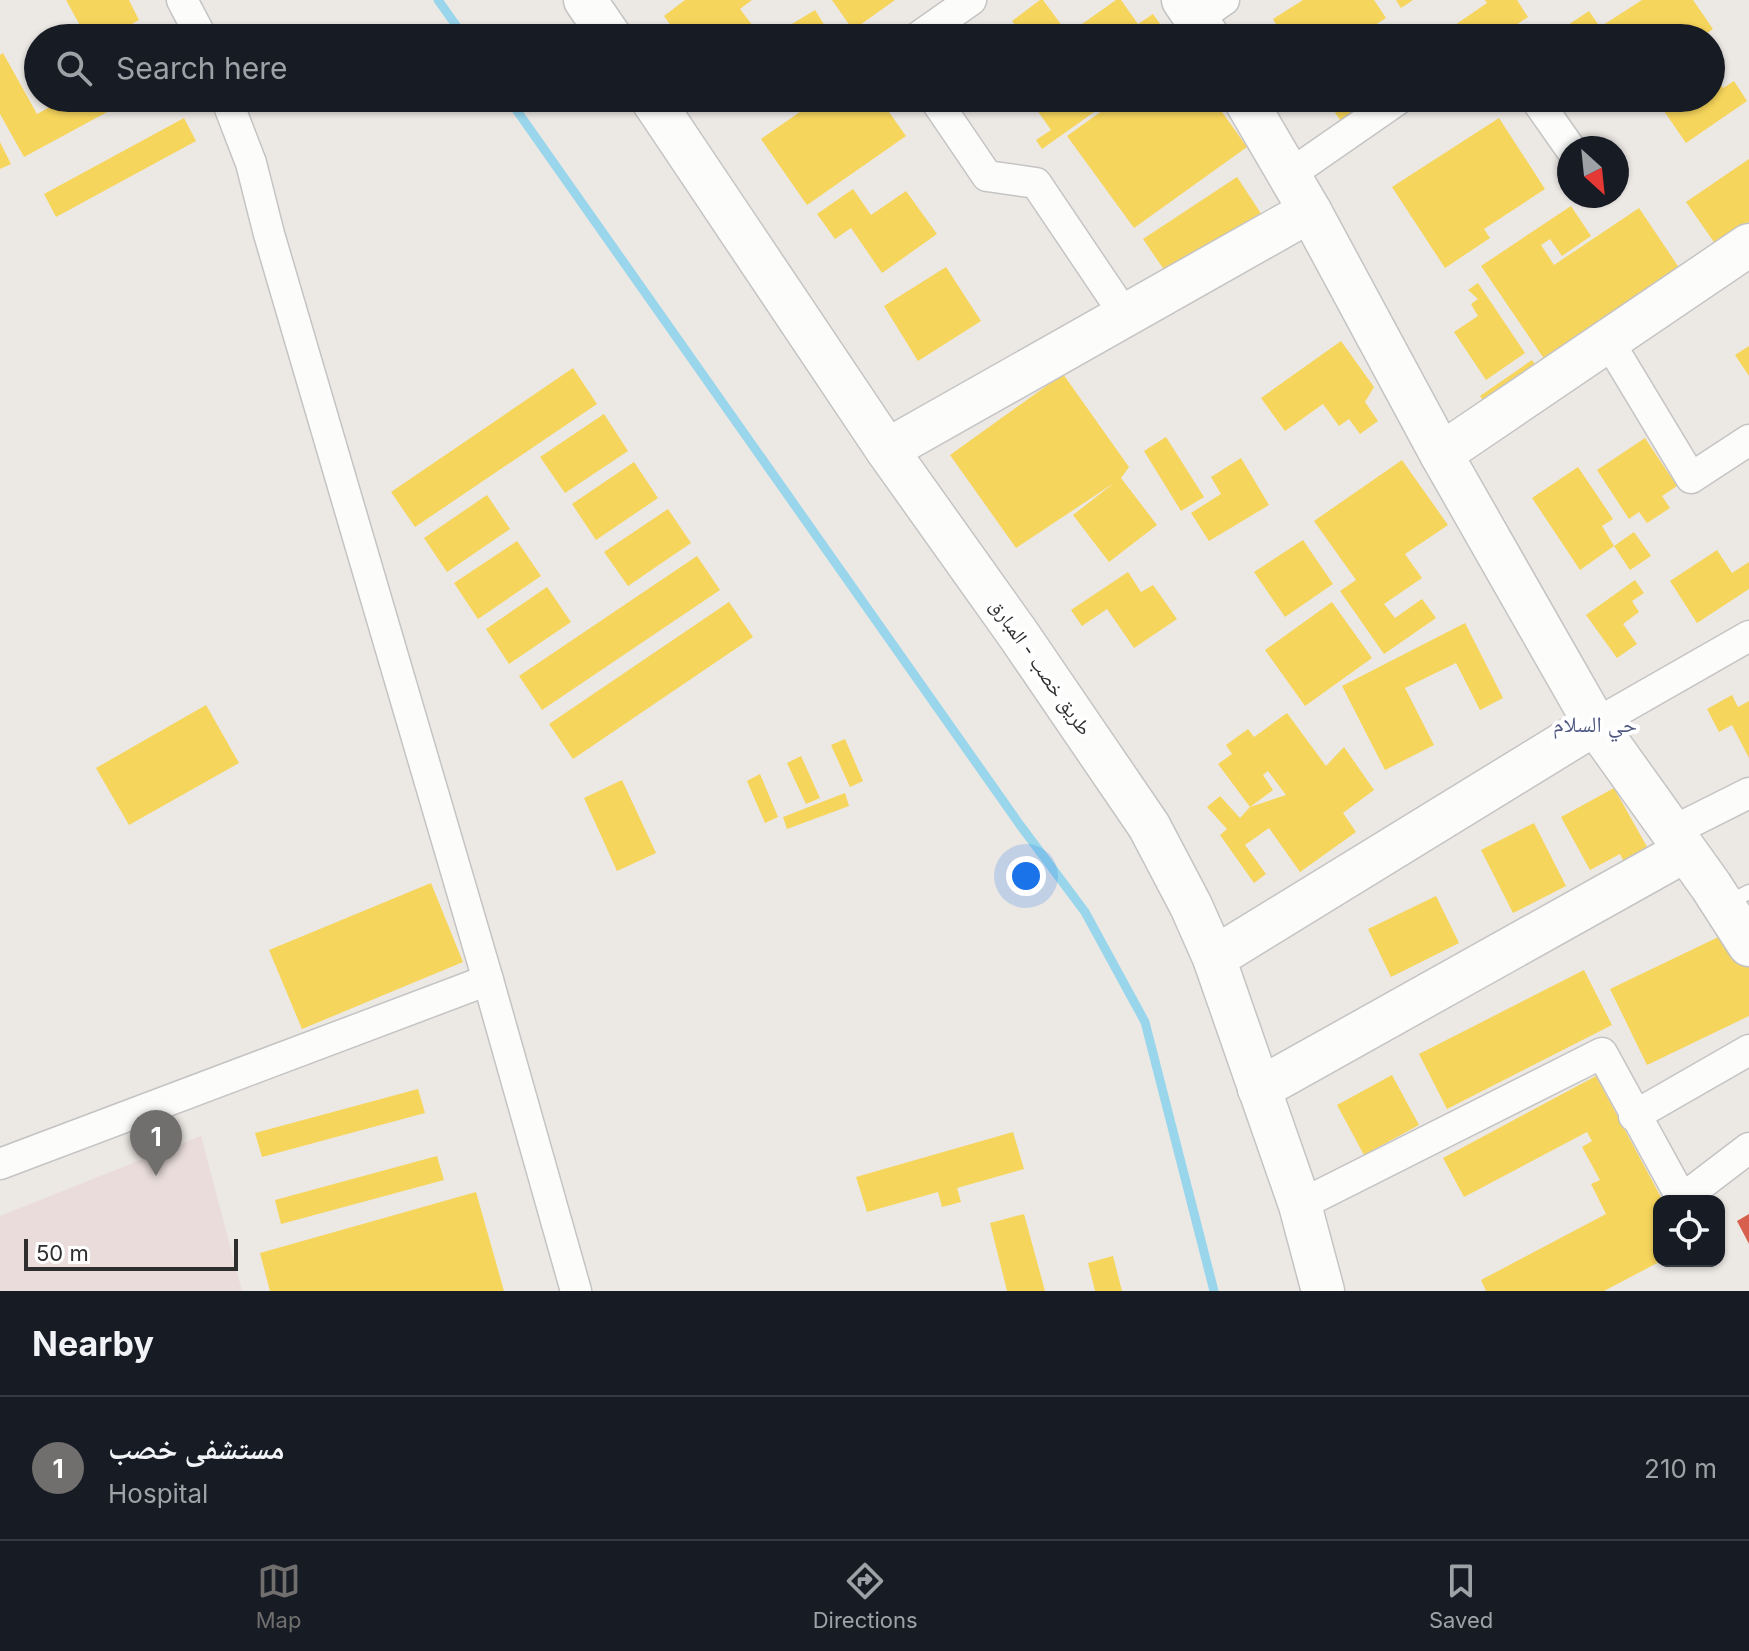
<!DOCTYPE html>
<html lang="en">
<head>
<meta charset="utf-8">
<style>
  body { margin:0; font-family:Inter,"Noto Naskh Arabic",sans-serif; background:#20242c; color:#f1f3f6 }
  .controls { position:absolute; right:24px; bottom:24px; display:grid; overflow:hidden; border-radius:16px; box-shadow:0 2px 6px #0004 }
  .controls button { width:72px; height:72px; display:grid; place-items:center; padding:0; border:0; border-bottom:2px solid #363941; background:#171b24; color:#f1f3f6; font:40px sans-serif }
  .compass { position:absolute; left:1557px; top:136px; width:72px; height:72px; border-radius:50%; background:#171b24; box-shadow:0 2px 6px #0004; rotate:153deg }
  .scale { position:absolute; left:24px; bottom:20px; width:214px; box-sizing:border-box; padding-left:8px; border:4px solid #2e2e2e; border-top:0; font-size:22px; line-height:28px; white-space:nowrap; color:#2e2e2e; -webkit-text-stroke:6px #fff; paint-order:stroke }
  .you { position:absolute; left:1026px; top:876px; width:28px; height:28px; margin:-20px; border:6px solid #fff; border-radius:50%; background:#1a73e8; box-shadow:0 0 0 12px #1a73e833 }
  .badge { display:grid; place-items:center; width:52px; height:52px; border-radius:50%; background:#706f6e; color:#fff; font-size:26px; font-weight:700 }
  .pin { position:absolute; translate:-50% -66px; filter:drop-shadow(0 2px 4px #0008) }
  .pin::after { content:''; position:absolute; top:42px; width:28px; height:24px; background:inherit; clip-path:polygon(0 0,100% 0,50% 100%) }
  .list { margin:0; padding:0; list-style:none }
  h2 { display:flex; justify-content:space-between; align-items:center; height:104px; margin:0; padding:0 32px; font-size:34px }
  h2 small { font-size:26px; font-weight:400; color:#9ea1a6 }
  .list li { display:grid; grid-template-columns:52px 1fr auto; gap:24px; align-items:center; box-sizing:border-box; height:144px; padding:0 32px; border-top:2px solid #363941 }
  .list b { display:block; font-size:30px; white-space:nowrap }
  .list p { margin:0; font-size:26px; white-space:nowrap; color:#9ea1a6 }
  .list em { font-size:26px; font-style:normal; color:#9ea1a6 }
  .icon { flex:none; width:44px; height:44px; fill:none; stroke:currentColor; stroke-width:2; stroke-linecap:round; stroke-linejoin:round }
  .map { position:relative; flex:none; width:1749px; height:1291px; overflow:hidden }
  .search { position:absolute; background:#171b24; box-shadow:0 2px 6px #0004; left:24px; right:24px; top:24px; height:88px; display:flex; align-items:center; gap:20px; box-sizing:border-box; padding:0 28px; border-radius:44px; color:#9ea1a6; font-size:30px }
  .sheet { height:248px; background:#171b24 }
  nav { display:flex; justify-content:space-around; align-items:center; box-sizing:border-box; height:112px; border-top:2px solid #363941; background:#171b24; font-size:22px; color:#9ea1a6 }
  nav a { display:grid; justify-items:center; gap:4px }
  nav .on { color:#706f6e }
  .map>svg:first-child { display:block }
  .medical { fill:#e9dcdb }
  .homes { fill:#f6d55c }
  .shops { fill:#d6604d }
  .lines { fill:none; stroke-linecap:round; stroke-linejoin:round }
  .stream { stroke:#99d6ec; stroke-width:9 }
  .lane-casing { stroke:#c5c4c5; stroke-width:17 }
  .street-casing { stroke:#c5c4c5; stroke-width:33 }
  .secondary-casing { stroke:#c5c4c5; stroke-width:45 }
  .lane { stroke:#fcfcfb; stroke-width:14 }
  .street { stroke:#fcfcfb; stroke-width:30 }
  .secondary { stroke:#fcfcfb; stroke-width:42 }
  .labels { text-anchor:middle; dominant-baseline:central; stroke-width:8; stroke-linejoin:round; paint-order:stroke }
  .street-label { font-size:20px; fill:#2e2e2e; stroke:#fff }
  .neighbourhood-label { font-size:22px; fill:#4d5680; stroke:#fff }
</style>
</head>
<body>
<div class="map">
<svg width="1749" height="1291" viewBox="0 0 1749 1291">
  <rect width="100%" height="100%" fill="#ece8e4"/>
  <!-- medical -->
  <path class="medical" d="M201 1136 242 1291H0V1216Z"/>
  <!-- homes -->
  <g class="homes">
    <path d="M66 0H129L139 20 120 31 123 38H87Z"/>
    <path d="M685 0H752L740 9 762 38H680L664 16Z"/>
    <path d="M832 0H895L853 30Z"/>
    <path d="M1040 0H1043L1071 38H1025L1012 21Z"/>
    <path d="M1116 0H1121L1138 24 1153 14 1170 38H1082L1075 29Z"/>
    <path d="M1303 0H1374L1386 18 1355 38H1284L1273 19Z"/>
    <path d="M1396 0H1413L1401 8Z"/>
    <path d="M1485 0H1517L1528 17 1497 38H1464L1455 25 1487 3Z"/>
    <path d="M1642 0H1693L1713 29 1700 38H1635L1628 28 1634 38H1559L1556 33 1589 11 1600 27Z"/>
    <path d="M815 10 827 29 812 38H793L787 27Z"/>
    <path d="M988 27 995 38H971Z"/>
    <path d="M3 53 37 114 66 98H133L24 157 0 114V55Z"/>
    <path d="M1711 70 1723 88 1734 81 1747 101 1686 143 1655 98H1711Z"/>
    <path d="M725 98H753L735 111Z"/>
    <path d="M820 98H879L906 136 807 205 761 139Z"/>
    <path d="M1054 98H1114L1042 149 1036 140 1051 130 1037 110Z"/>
    <path d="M1120 98H1212L1247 147 1134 228 1067 136Z"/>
    <path d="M1326 98H1393L1345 128Z"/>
    <path d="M184 118 196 141 56 217 44 194Z"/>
    <path d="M1499 118 1545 189 1484 229 1490 238 1445 268 1392 187Z"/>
    <path d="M0 142 11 164 0 169Z"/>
    <path d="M1749 159V222L1716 245 1686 202Z"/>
    <path d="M1237 177 1262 215 1169 277 1143 239Z"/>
    <path d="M853 189 871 215 906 191 937 234 882 273 851 228 835 239 817 214Z"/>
    <path d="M1571 206 1591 236 1562 256 1550 239 1541 245 1554 265 1639 208 1686 278 1551 369 1481 266Z"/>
    <path d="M946 267 981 321 918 361 884 306Z"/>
    <path d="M1478 283 1525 353 1486 380 1454 332 1478 316 1471 304 1478 299 1468 290Z"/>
    <path d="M1341 341 1374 387 1365 402 1378 421 1360 434 1349 419 1339 426 1323 404 1285 431 1261 398Z"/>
    <path d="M1749 346V376L1735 355Z"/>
    <path d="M1532 360 1544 378 1493 414 1480 396Z"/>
    <path d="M573 368 597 404 415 527 391 492Z"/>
    <path d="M1063 374 1129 467 1121 478 1157 525 1109 562 1073 515 1114 483 1016 548 950 455Z"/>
    <path d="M604 414 628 451 565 493 540 457Z"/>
    <path d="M1166 437 1204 497 1181 511 1144 451Z"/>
    <path d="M1645 438 1677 486 1662 496 1670 508 1647 523 1639 512 1629 519 1597 470Z"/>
    <path d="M1241 458 1269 505 1209 541 1191 513 1221 494 1211 477Z"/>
    <path d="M1402 460 1448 525 1405 554 1422 578 1384 604 1395 618 1422 599 1436 618 1384 654 1340 591 1356 580 1314 521Z"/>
    <path d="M634 462 658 498 596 540 572 504Z"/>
    <path d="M1578 467 1613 519 1602 526 1614 546 1580 570 1532 498Z"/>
    <path d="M487 495 510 529 447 572 424 538Z"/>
    <path d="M668 509 691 543 628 586 604 552Z"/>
    <path d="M1634 532 1651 556 1630 570 1614 546Z"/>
    <path d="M1303 540 1333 584 1285 617 1254 572Z"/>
    <path d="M517 541 541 576 478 619 454 583Z"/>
    <path d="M1717 550 1732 573 1749 562V589L1697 623 1670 581Z"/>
    <path d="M697 556 720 590 542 710 519 676Z"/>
    <path d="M1128 572 1141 592 1153 585 1177 619 1134 648 1107 609 1082 626 1071 610Z"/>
    <path d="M1635 580 1644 593 1632 601 1639 612 1623 624 1637 644 1617 658 1586 615Z"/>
    <path d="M547 587 571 622 509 664 486 629Z"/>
    <path d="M729 602 753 637 573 759 549 724Z"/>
    <path d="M1332 602 1372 658 1305 706 1265 650Z"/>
    <path d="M1465 623 1503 698 1480 710 1456 663 1405 688 1434 745 1385 770 1342 686Z"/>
    <path d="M1732 695 1738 707 1749 701V758L1732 725 1719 732 1707 709Z"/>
    <path d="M206 705 239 763 129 825 96 768Z"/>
    <path d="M1287 713 1326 766 1344 747 1374 790 1343 813 1356 832 1300 872 1269 828 1245 845 1266 874 1254 883 1220 835 1227 829 1207 807 1220 796 1240 818 1250 807 1286 795 1268 771 1263 775 1273 790 1250 807 1218 764 1232 754 1226 745 1248 729 1254 737Z"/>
    <path d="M845 739 863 781 850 787 831 745Z"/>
    <path d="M801 756 820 798 806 804 787 763Z"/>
    <path d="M760 774 778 817 765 823 747 781Z"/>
    <path d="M622 780 656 853 617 871 584 798Z"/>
    <path d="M1614 788 1655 861 1630 874 1620 854 1590 870 1561 817Z"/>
    <path d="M845 793 849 806 787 829 783 817Z"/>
    <path d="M1534 823 1566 886 1513 913 1481 850Z"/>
    <path d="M431 883 463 962 302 1029 269 950Z"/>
    <path d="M1436 896 1459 943 1391 977 1368 929Z"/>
    <path d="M1733 930 1749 963V1016L1647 1065 1610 989Z"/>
    <path d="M1584 970 1612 1025 1447 1109 1419 1054Z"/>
    <path d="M1392 1075 1419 1125 1364 1155 1337 1105Z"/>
    <path d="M1596 1076 1663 1201H1659V1262L1604 1291H1486L1481 1280 1606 1214 1591 1184 1600 1180 1582 1147 1592 1141 1587 1132 1464 1197 1443 1158Z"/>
    <path d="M418 1089 425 1113 262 1157 255 1133Z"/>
    <path d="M1013 1132 1024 1169 957 1188 961 1202 942 1207 938 1192 867 1212 856 1177Z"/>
    <path d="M437 1156 444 1180 281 1224 275 1200Z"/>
    <path d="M476 1192 504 1291H270L260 1253Z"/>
    <path d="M1024 1214 1045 1291H1007L990 1223Z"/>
    <path d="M1113 1256 1122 1291H1095L1088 1263Z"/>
  </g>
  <!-- shops -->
  <path class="shops" d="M1749 1214V1244L1737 1221Z"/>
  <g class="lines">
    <!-- stream -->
    <g class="stream">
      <path d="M438 0 465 38"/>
      <path d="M508 98 1020 825 1085 912 1145 1022 1214 1291"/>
    </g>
    <!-- lane casing -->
    <g class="lane-casing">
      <path id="lane" d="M1727 903 1749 892"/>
    </g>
    <!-- street casing -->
    <g class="street-casing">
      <g id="street">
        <path d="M182 0 202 38"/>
        <path d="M1198 18 1224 0"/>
        <path d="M917 38 971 0"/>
        <path d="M226 98 251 163 269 234 488 980"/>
        <path d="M934 98 987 176 1036 183 1125 315"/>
        <path d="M1535 98 1570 148"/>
        <path d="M1289 175 1400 98"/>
        <path d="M1609 342 1691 478 1749 440"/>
        <path d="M1595 724 1749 636"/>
        <path d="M1671 832 1749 793"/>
        <path d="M1634 1116 1749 1050"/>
        <path d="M0 1164 488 980 576 1291"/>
        <path d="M1300 1205 1602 1053 1682 1199 1749 1148"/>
      </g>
    </g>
    <!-- secondary casing -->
    <g class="secondary-casing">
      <g id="secondary">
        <path d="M585 0 611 38"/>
        <path d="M1183 0 1209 38"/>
        <path d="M651 98 887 450 1018 634 1149 826 1191 906 1214 958 1300 1205 1323 1291"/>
        <path d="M1244 98 1310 211 1441 454 1595 724 1711 886 1749 945"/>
        <path d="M887 450 1310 211"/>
        <path d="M1441 454 1749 245"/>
        <path d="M1214 958 1595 724"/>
        <path d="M1259 1089 1685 851"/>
      </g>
    </g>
    <!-- lane -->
    <use href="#lane" class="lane"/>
    <!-- street -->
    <use href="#street" class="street"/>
    <!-- secondary -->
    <use href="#secondary" class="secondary"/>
  </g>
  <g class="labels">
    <!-- street labels -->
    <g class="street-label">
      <text transform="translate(1041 667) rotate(55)">طريق خصب - المبارق</text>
    </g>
    <!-- neighbourhood labels -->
    <g class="neighbourhood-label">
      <text x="1595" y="724">حي السلام</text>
    </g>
  </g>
</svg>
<div class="controls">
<button><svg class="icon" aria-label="locate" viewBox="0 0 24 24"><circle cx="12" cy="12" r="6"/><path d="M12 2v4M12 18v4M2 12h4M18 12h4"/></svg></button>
</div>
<svg class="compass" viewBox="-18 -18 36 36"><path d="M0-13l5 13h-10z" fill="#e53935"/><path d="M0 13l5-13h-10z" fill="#9ea1a6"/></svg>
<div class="scale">50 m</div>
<div class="you"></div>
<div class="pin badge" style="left:156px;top:1176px">1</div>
<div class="search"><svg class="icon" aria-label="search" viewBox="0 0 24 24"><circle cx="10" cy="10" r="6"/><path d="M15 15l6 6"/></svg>Search here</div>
</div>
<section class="sheet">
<h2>Nearby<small></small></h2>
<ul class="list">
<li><span class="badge">1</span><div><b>مستشفى خصب</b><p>Hospital</p></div><em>210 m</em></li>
</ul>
</section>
<nav>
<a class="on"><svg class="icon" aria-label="map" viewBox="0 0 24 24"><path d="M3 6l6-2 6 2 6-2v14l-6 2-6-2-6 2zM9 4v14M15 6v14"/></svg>Map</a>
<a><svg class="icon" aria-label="directions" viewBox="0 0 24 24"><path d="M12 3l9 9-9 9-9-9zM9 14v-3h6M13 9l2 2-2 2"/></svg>Directions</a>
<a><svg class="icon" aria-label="saved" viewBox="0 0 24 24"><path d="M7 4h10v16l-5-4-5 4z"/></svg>Saved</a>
</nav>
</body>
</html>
